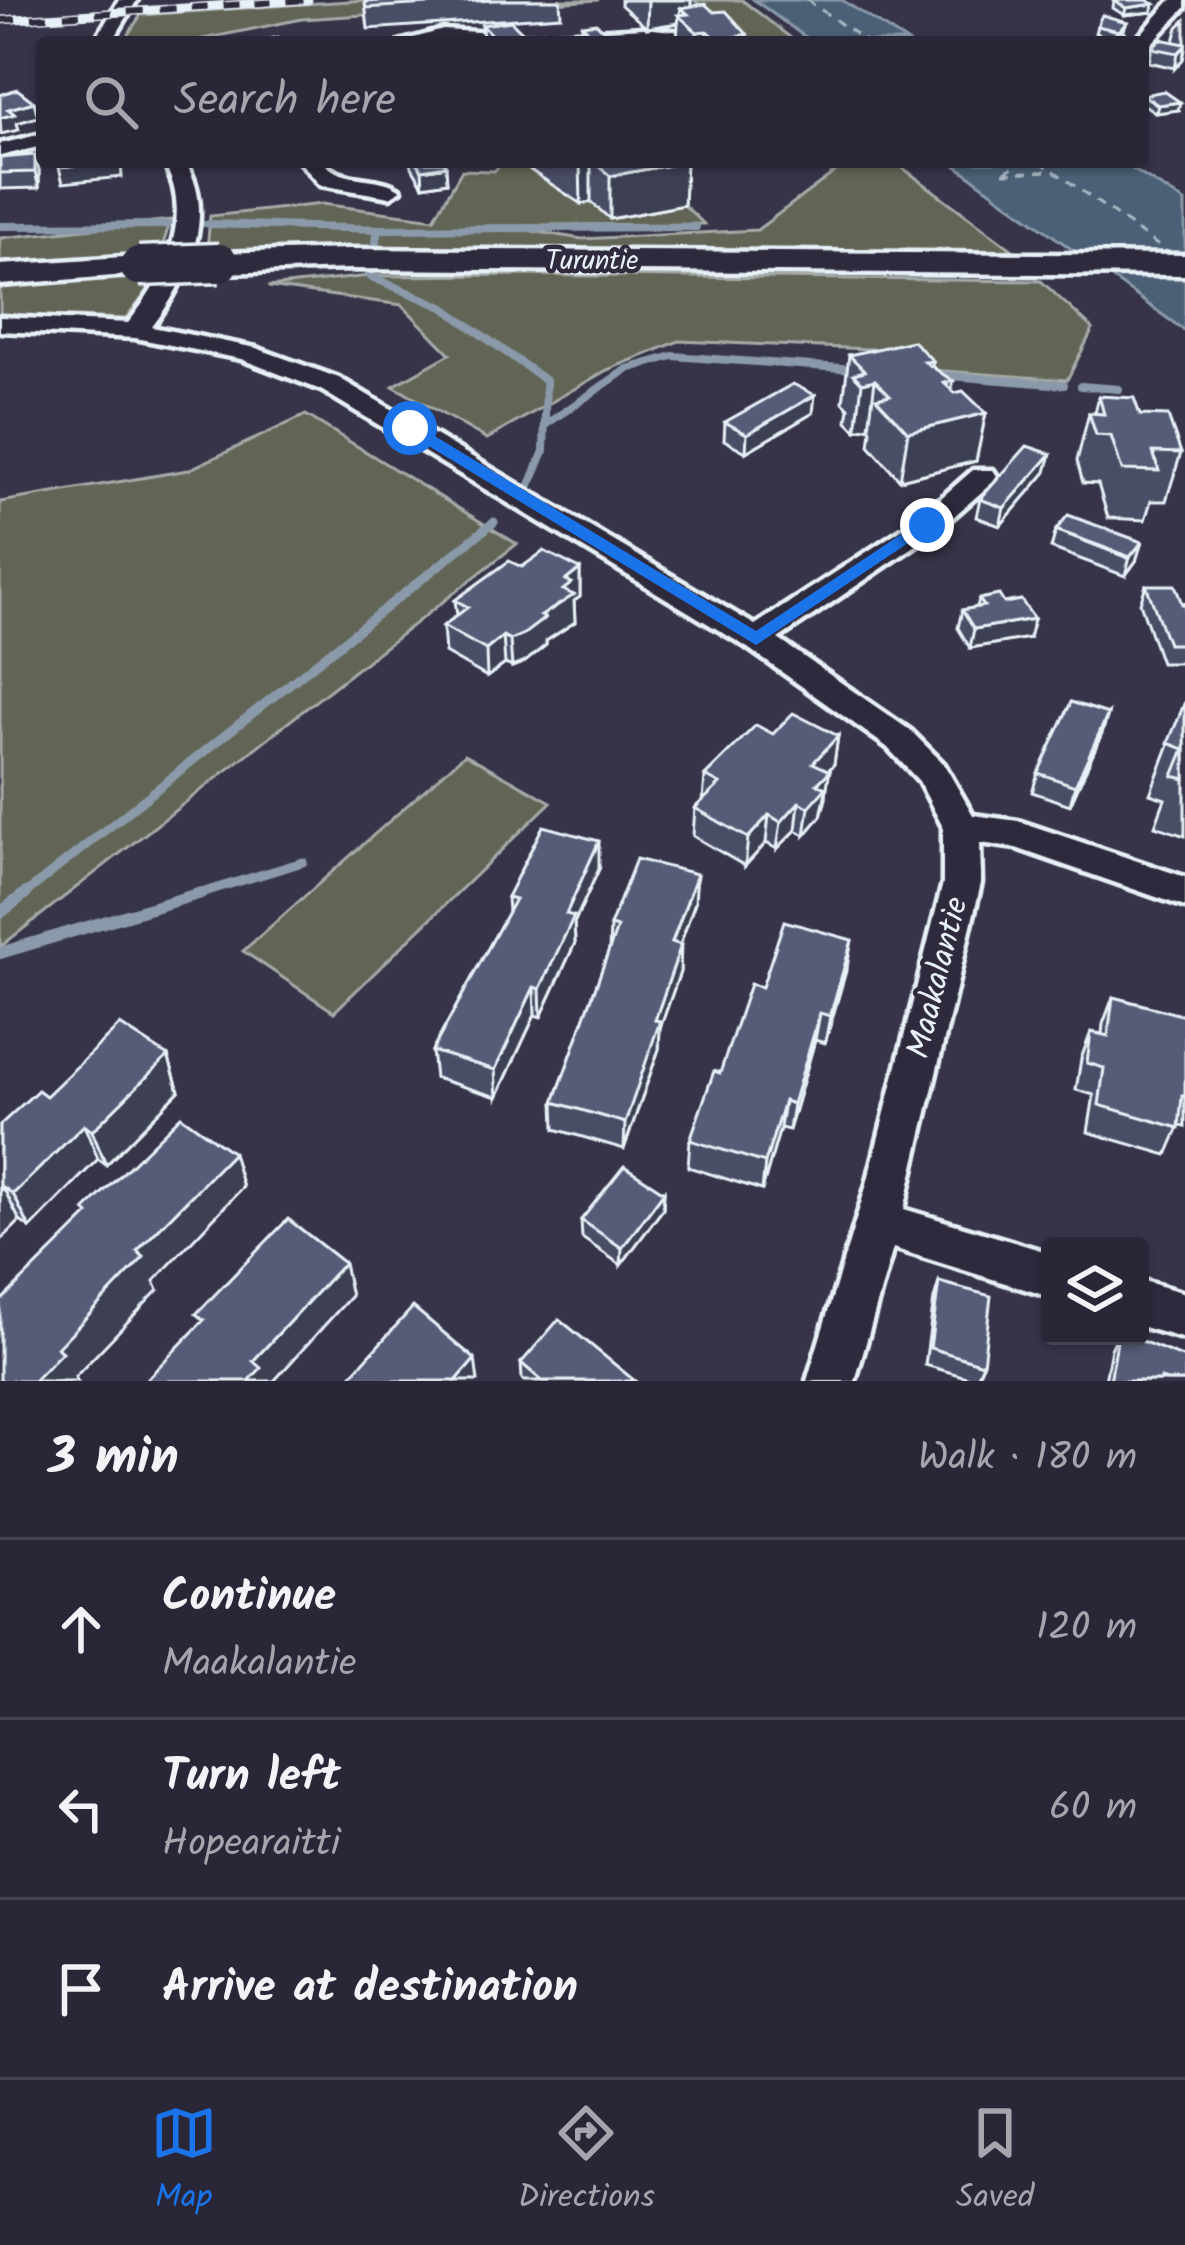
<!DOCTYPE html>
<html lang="en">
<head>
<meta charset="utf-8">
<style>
  body { margin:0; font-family:Kalam,sans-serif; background:#312f3f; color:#f1f3f6 }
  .controls { position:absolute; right:36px; bottom:36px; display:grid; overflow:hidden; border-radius:12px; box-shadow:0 3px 9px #0004 }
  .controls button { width:108px; height:108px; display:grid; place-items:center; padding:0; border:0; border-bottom:3px solid #454452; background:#292737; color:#f1f3f6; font:60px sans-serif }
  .stop { position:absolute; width:36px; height:36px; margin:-27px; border:9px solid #1a73e8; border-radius:50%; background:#fff }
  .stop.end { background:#1a73e8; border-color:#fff; box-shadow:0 3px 12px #0008 }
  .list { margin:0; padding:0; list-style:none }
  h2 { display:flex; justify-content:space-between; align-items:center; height:156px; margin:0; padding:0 48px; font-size:51px }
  h2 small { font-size:39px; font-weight:400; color:#a5a5ad }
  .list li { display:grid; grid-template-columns:78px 1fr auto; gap:36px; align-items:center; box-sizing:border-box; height:180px; padding:0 48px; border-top:3px solid #454452 }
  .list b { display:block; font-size:45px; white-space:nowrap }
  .list p { margin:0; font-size:39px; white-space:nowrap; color:#a5a5ad }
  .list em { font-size:39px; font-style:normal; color:#a5a5ad }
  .icon { flex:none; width:66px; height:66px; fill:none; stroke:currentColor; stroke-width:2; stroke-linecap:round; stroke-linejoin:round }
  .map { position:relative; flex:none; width:1185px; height:1381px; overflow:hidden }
  .search { position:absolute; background:#292737; box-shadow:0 3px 9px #0004; left:36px; right:36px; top:36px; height:132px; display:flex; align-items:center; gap:30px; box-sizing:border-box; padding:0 42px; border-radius:12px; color:#a5a5ad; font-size:45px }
  .sheet { height:696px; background:#292737 }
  nav { display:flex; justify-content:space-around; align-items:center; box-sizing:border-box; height:168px; border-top:3px solid #454452; background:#292737; font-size:33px; color:#a5a5ad }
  nav a { display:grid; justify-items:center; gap:6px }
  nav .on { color:#1a73e8 }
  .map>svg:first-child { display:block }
  .green { fill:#626557; stroke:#a5aba8; stroke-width:3 }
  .water { fill:#4b6076; stroke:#8a9aaa; stroke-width:3 }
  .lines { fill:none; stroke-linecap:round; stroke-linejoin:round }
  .stream-far3 { stroke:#8a9aaa; stroke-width:6 }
  .stream-far2 { stroke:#8a9aaa; stroke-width:8 }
  .stream-far1 { stroke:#8a9aaa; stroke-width:9 }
  .stream { stroke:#8a9aaa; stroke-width:12 }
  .ferry { stroke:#a9b7c4; stroke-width:3; stroke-dasharray:9 8; stroke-linecap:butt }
  .street-casing { stroke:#e8f1f8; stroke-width:9 }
  .secondary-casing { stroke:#e8f1f8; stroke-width:9 }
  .street { fill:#2f2a3d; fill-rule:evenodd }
  .secondary { fill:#2f2a3d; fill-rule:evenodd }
  .rail-casing { stroke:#e8f1f8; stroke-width:9 }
  .rail { stroke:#2f2a3d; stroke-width:6; stroke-dasharray:16; stroke-linecap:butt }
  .secondary-bridge-casing { stroke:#e8f1f8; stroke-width:45; stroke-linecap:butt }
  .secondary-bridge { stroke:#2f2a3d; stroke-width:38 }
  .wall { fill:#4a4e66; stroke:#e8f1f8; stroke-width:3 }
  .shaded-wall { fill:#3c4053; stroke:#e8f1f8; stroke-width:3 }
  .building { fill:#565b77; stroke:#e8f1f8; stroke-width:3 }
  .route { fill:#1a73e8 }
  .labels { text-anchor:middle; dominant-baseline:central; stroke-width:9; stroke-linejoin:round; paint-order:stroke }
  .far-street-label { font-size:27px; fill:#e8f1f8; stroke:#2f2a3d }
  .street-label { font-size:33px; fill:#e8f1f8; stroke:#2f2a3d }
</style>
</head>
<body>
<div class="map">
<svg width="1185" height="1381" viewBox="0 0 1185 1381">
  <rect width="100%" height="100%" fill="#373449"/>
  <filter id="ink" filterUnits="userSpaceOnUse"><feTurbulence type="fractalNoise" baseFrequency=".00833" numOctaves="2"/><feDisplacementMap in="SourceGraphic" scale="24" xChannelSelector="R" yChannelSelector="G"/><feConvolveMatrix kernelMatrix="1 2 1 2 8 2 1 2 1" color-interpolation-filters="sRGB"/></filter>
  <g filter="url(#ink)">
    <!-- green -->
    <g class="green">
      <path d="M364 0H599L302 19 188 42H123L141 15Z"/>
      <path d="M694 0H742L796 42H743Z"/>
      <path d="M504 162H554L591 202 684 205 704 224 543 225 526 230 582 239 757 230 848 162H895L1013 250 207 251 210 216 322 204 434 219 462 170 494 171Z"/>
      <path d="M171 220 160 253 0 263V238Z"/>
      <path d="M510 275 1041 281 1093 329 1067 380 889 367 892 350 679 341 607 370 487 439 393 386 450 354 402 305 268 287 369 276Z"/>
      <path d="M158 277 126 319 0 314V286Z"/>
      <path d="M306 415 517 544 0 947V502L188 470Z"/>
      <path d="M465 754 551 802 334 1012 243 951Z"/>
    </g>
    <!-- water -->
    <g class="water">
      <path d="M754 0H842L907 42H812Z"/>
      <path d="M951 162H1121L1185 202V331Z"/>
    </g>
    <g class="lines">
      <!-- stream-far3 -->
      <g class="stream-far3">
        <path d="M204 224 313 227"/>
        <path d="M0 226 168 225"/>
        <path d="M674 227H696"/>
      </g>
      <!-- stream-far2 -->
      <g class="stream-far2">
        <path d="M209 224 378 229"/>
        <path d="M0 226 168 225"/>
        <path d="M375 249 378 229 696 227"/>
        <path d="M371 270 369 276 443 307 546 381 544 451 530 485"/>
        <path d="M938 375 1064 385"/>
        <path d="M1081 386 1119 389"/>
        <path d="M545 425 627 369 673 356 855 369"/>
      </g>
      <!-- stream-far1 -->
      <g class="stream-far1">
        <path d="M22 896 494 522"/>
        <path d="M191 896 303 862"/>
      </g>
      <!-- stream -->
      <g class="stream">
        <path d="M0 913 26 893"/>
        <path d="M0 953 201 893"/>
      </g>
      <!-- ferry -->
      <g class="ferry">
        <path d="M807 0 867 42"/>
        <path d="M1040 162 1054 171"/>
        <path d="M1005 172 1021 162"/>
        <path d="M1003 173 1054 171 1174 257"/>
      </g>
      <!-- street casing -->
      <g class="street-casing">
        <g id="street">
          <path d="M119 0H137L112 42H94Z"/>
          <path d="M1171 0H1185V8L1149 46 1134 42Z"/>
          <path d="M643 28 722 36 731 42H399L443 30 529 35Z"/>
          <path d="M42 134V146L0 156V144Z"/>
          <path d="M163 162H185C218 215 187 281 152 327L256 348 339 378 755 625 917 519 973 470H993L997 476 993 482 937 531 778 639 911 731 944 764 973 815 1018 821 1185 877V907L1016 848 980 843 981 883 904 1209 1050 1253V1297L893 1248 855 1381H807L867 1184 943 883V827L919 781 887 747 745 646 321 390 241 359 135 338 0 331V317L128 323C164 280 196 215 163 162Z"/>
          <path d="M300 162H323C344 185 377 173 401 190L390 197 320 185Z"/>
          <path d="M1140 1280 1185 1293V1339L1140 1326Z"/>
        </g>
      </g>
      <!-- secondary casing -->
      <g class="secondary-casing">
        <g id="secondary">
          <path d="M349 249 1185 255V275L349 269 219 273 207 270 202 263 207 256 219 253Z"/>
          <path d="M139 256 151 259 156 266 151 273 0 285V265Z"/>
        </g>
      </g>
      <!-- street -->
      <use href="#street" class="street"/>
      <!-- secondary -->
      <use href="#secondary" class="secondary"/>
      <!-- rail casing -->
      <g class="rail-casing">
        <path id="rail" d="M0 20 308 0"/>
      </g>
      <!-- rail -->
      <use href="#rail" class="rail"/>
      <!-- secondary-bridge casing -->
      <g class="secondary-bridge-casing">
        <path id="secondary-bridge" d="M139 266 219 263"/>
      </g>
      <!-- secondary-bridge -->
      <use href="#secondary-bridge" class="secondary-bridge"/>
    </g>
    <!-- wall -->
    <g class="wall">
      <path d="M396 0H560L561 16 368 29 365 2Z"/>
      <path d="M621 0H691V6L747 42H677L678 23 647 28 621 5Z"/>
      <path d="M1114 1 1154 4 1152 12 1124 15 1113 8Z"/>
      <path d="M1185 20V50L1183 59 1175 68 1149 62 1152 48 1174 41 1178 27Z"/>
      <path d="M1127 22 1123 32 1128 35 1126 42 1095 33 1097 26Z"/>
      <path d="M482 25 532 42H483Z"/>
      <path d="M582 25 617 42H586L583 39Z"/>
      <path d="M1143 94 1178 110 1156 113 1143 104Z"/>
      <path d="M0 158 39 170V188L0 189Z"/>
      <path d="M409 162H444L447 182 423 186Z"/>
      <path d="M530 162H686L684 205 610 219 591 202 581 204 530 170Z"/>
      <path d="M849 355 933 361 932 367 951 390 986 413 976 461 900 480 869 445 871 430 869 427 856 430 847 421 849 408 843 402Z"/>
      <path d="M1099 396 1140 415 1181 453 1166 501H1151L1145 520 1108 518 1098 484 1083 483 1077 461 1089 413H1095Z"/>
      <path d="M813 413 746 452 724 440 725 422Z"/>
      <path d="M1046 472 1000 526 976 517 980 499Z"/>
      <path d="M1056 530 1136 561 1125 576 1051 548Z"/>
      <path d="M522 567 580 569V597L574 601 575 622 546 641V645L525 662 512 667 505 664 487 677 445 653 443 626 457 616 455 600Z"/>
      <path d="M1146 585 1185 604V663H1161L1140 603Z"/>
      <path d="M979 599 1029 638 970 648 958 628 962 610 977 607Z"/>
      <path d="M1185 702V836L1155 826 1165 799 1150 794Z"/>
      <path d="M1108 714 1102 733 1070 805 1032 792 1038 773Z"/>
      <path d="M773 734 838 736 834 764 828 770 826 799 821 816 805 835 796 830 777 849 766 843 745 866 693 836 695 808 703 800 705 776Z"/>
      <path d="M599 869 574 923 575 943 541 1017 535 1015 497 1097 435 1078 432 1051 508 912 507 897Z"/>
      <path d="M695 902 680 944V972L660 1028 659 1049 624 1149 555 1129 554 1102 609 950 610 926Z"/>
      <path d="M847 967 825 1043 815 1040 789 1130 780 1128 762 1190 688 1167 690 1140 762 987Z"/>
      <path d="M1113 997 1185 1016V1127L1180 1125 1167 1155 1088 1132 1094 1095 1076 1090 1081 1059 1091 1032 1102 1034 1103 1024Z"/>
      <path d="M168 1056 179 1091 106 1165 98 1159 30 1228 20 1221 0 1241V1125L46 1096Z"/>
      <path d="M664 1192 663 1209 621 1265 582 1238 581 1220Z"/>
      <path d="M939 1282 983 1364 976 1380 925 1365 934 1299Z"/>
      <path d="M1117 1336H1129L1185 1381H1105L1111 1349Z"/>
      <path d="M521 1363 635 1381H524L522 1379Z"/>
    </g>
    <!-- shaded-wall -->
    <g class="shaded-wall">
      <path d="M648 0H691L690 21 688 14 681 8 678 23 647 28Z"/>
      <path d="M1154 4 1152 12 1124 15 1126 8Z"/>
      <path d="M707 31 706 42H697V32Z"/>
      <path d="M747 34V42H720V40Z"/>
      <path d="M1185 46 1183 59 1175 68 1178 53Z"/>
      <path d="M34 102 38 117 17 123 19 130 1 134 0 118 8 109Z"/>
      <path d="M1180 102 1178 110 1156 113 1158 105Z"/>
      <path d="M35 155 39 170V188L35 172Z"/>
      <path d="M106 162H121L122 177 63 183 59 167Z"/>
      <path d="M580 162H591V202L581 204Z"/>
      <path d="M686 162 684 205 610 219V176Z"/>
      <path d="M446 166 447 182 423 186 422 170Z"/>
      <path d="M875 380 869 427 856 430 862 383Z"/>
      <path d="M953 381 945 423 986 413 976 461 900 480 908 432 944 383Z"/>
      <path d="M815 395 813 413 746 452 747 434Z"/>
      <path d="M1051 454 1046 472 1000 526 1004 508Z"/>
      <path d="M1142 542 1136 561 1125 576 1130 557Z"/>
      <path d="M580 569V597L574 601 575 622 546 641V645L525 662 512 667 510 640 541 616 566 580Z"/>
      <path d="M1034 619 1029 638 970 648 974 629Z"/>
      <path d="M503 636 505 664 487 677 486 650Z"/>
      <path d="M1108 714 1102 733 1070 805 1075 786Z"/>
      <path d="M838 736 834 764 809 791 813 763Z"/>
      <path d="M830 771 821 816 805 835 809 807 817 784Z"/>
      <path d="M799 802 796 830 777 849 781 822Z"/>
      <path d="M769 815 766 843 745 866 748 838Z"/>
      <path d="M599 841V869L574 923 575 943 541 1017 540 989 566 914Z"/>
      <path d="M697 874 695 902 671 970 672 942Z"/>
      <path d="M852 940 847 967 825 1043 830 1016Z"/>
      <path d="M681 945 680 972 660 1028 659 1049 624 1149 625 1123 655 1020Z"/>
      <path d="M534 987 535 1015 497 1097 495 1070Z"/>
      <path d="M820 1013 815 1040 789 1130 793 1104Z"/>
      <path d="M168 1056 179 1091 106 1165 92 1131Z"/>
      <path d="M784 1101 780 1128 762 1190 765 1163Z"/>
      <path d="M84 1125 98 1159 30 1228 13 1194Z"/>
      <path d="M233 1153 243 1187 154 1281 158 1290 75 1377 77 1381H34L57 1348 137 1251Z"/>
      <path d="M3 1187 20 1221 0 1241V1190Z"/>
      <path d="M664 1192 663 1209 621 1265 622 1248Z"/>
      <path d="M344 1263 351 1296 274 1381H249L253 1361Z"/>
      <path d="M475 1359 478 1381H456Z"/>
    </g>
    <!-- building -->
    <g class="building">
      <path d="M396 0H492L366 8 365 2Z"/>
      <path d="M1122 0H1147L1154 4 1126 8 1114 1Z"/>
      <path d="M705 4 714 12 726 11 747 34 720 40 707 31 697 32 678 15 688 14 681 8Z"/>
      <path d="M1102 15 1127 22 1119 31 1097 26Z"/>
      <path d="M511 21 532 42H498L482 25Z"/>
      <path d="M596 23 617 42H601L582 25Z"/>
      <path d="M1121 31 1128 35 1112 42H1101Z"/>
      <path d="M278 37 285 42H257Z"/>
      <path d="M1160 39 1185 44V46L1178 53 1152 48Z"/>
      <path d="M17 89 34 102 8 109 15 114 0 118V95Z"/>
      <path d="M1164 91 1180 102 1158 105 1143 95Z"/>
      <path d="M35 155V172L0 173V158Z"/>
      <path d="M59 162H106L59 167Z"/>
      <path d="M417 162H444L446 166 422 170Z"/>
      <path d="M594 162H686L610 176Z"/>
      <path d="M913 341 933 361 925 362 953 381 944 383 955 393 963 391 986 413 908 432 876 398 890 395 875 380 862 383 853 374 865 371 849 355Z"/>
      <path d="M793 384 815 395 747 434 725 422Z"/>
      <path d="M1099 396 1134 398 1140 415 1168 416 1181 453 1153 452 1159 471 1122 470 1111 436 1096 435 1089 413 1104 414Z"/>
      <path d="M1027 446 1051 454 1004 508 980 499Z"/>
      <path d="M1068 515 1142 542 1130 557 1056 530Z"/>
      <path d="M544 551 580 569 566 580 572 583 563 590 574 595 541 616 545 618 524 634 510 640 503 636 486 650 443 626 468 607 455 600 509 561 522 567Z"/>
      <path d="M1146 585H1175L1182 604H1185V644H1168Z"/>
      <path d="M999 595 1004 603 1021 600 1034 619 974 629 962 610 984 606 979 599Z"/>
      <path d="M1071 702 1108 714 1075 786 1038 773Z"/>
      <path d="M1185 702V779L1173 776 1184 749 1168 743Z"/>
      <path d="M793 713 838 736 813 763 830 771 817 784 826 788 809 807 799 802 781 822 769 815 748 838 695 808 720 784 705 776 756 725 773 734Z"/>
      <path d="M543 826 599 841 566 914 574 916 540 989 534 987 495 1070 432 1051 515 899 507 897Z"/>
      <path d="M636 859 697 874 672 942 681 945 655 1020 660 1021 625 1123 554 1102 617 928 610 926Z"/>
      <path d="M784 921 852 940 830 1016 820 1013 793 1104 784 1101 765 1163 690 1140 714 1071 720 1073 750 984 762 987Z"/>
      <path d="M1113 997 1185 1016V1096H1182L1179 1128 1099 1105 1104 1068 1087 1063 1091 1032 1108 1036Z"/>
      <path d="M120 1025 168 1056 92 1131 84 1125 13 1194 3 1187 0 1190V1125L38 1090 46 1096Z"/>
      <path d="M181 1116 233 1153 137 1251 144 1257 57 1348 62 1352 34 1381H0V1302L89 1214 85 1210Z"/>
      <path d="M624 1166 664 1192 622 1248 581 1220Z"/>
      <path d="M288 1219 344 1263 253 1361 261 1368 249 1381H145L204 1320 196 1314Z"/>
      <path d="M939 1282 991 1296 983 1364 930 1348Z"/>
      <path d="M413 1307 475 1359 456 1381H346Z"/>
      <path d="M559 1319 635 1381H542L521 1363Z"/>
      <path d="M1118 1336H1129L1185 1358V1381H1167L1161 1379V1381H1110Z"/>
    </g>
  </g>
  <!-- route -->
  <path class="route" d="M404 424H415L756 631 921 521 935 525 756 645 404 431Z"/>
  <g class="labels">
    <!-- far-street labels -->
    <g class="far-street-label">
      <text x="592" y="261">Turuntie</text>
    </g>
    <!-- street labels -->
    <g class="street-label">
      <text transform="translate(939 978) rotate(-76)">Maakalantie</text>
    </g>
  </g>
</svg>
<div class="controls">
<button><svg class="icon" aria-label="layers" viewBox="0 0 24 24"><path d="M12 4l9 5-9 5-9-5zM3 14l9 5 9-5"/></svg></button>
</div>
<div class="stop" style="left:410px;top:428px"></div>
<div class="stop end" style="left:927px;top:525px"></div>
<div class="search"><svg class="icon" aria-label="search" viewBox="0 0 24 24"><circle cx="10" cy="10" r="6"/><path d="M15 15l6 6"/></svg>Search here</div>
</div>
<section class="sheet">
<h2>3 min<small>Walk · 180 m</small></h2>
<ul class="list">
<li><svg class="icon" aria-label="ahead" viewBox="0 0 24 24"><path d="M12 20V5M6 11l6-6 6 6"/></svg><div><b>Continue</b><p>Maakalantie</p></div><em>120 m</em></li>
<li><svg class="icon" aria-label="left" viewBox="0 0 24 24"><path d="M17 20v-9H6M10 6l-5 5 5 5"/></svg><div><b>Turn left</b><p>Hopearaitti</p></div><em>60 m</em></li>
<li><svg class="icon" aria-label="arrive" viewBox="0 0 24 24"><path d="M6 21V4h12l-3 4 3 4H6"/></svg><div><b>Arrive at destination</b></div></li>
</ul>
</section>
<nav>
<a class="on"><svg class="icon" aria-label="map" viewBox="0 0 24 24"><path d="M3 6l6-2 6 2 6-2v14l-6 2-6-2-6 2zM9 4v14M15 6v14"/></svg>Map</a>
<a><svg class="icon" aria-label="directions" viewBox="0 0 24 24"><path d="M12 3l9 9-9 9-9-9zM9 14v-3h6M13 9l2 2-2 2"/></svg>Directions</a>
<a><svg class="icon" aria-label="saved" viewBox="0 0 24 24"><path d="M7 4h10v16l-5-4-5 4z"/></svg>Saved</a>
</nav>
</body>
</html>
